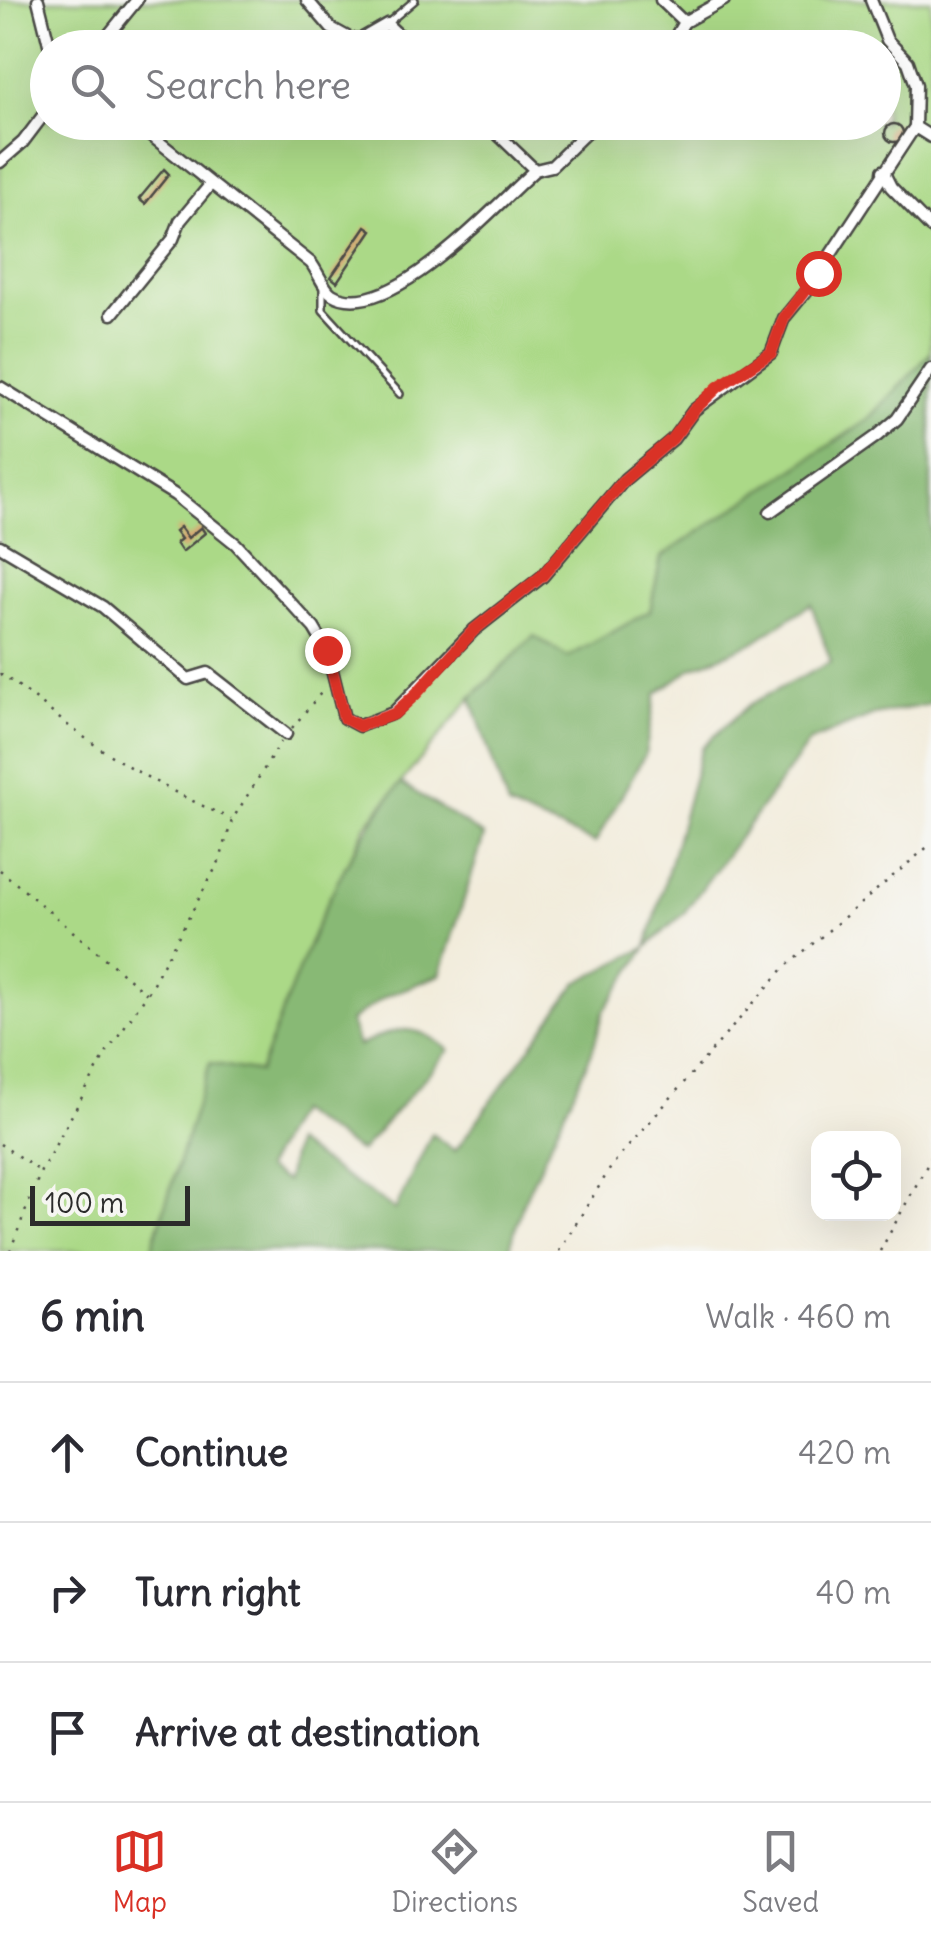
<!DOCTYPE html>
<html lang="en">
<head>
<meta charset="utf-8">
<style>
  body { margin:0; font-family:Delius,sans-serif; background:#f7f7f7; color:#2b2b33 }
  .controls { position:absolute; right:30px; bottom:30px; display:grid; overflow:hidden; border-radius:20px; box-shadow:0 10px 40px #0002 }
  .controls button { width:90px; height:90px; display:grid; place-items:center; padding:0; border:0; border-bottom:2px solid #e1e1e2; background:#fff; color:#2b2b33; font:50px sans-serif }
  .scale { position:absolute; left:30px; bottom:25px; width:160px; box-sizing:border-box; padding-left:10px; border:5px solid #2b2b2b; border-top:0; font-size:28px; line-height:35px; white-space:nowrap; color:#2b2b2b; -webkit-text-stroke:8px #f6f6f2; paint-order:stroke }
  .stop { position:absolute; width:30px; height:30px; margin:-22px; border:8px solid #d93025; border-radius:50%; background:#fff }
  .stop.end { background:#d93025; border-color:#fff; box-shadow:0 2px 10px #0008 }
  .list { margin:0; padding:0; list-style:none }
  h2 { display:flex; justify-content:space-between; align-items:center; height:130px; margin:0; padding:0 40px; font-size:42px }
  h2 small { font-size:32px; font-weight:400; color:#7c7c81 }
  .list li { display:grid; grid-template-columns:65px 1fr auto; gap:30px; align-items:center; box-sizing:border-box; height:140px; padding:0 40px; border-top:2px solid #e1e1e2 }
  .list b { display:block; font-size:38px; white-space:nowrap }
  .list em { font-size:32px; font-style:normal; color:#7c7c81 }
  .icon { flex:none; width:55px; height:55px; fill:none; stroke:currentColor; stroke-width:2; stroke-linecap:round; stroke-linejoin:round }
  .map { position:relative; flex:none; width:931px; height:1251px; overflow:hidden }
  .search { position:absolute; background:#fff; box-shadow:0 10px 40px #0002; left:30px; right:30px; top:30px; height:110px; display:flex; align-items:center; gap:25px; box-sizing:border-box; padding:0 35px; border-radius:55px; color:#7c7c81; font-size:38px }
  .sheet { height:550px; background:#fff }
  nav { display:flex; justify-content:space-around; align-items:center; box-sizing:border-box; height:140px; border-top:2px solid #e1e1e2; background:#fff; font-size:28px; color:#7c7c81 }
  nav a { display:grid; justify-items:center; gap:5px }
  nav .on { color:#d93025 }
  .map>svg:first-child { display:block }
  .green { fill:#abd987; stroke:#6b8259; stroke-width:2.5; fill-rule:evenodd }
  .forest { fill:#88b974; stroke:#5a7250; stroke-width:2.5 }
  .building { fill:#d6a974 }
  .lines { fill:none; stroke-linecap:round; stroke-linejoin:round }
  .lane-casing { stroke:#494845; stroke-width:10 }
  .street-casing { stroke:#494845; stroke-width:15 }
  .path { stroke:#494845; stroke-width:2.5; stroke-dasharray:2.5 8; stroke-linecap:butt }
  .lane { stroke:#fff; stroke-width:5 }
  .street { stroke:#fff; stroke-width:10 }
  .route { stroke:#d93025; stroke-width:12 }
</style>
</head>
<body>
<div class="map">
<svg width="931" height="1251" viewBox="0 0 931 1251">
  <rect width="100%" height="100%" fill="#f6f6f2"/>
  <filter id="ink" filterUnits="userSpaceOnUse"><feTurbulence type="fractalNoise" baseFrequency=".01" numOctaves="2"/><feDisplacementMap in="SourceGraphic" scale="20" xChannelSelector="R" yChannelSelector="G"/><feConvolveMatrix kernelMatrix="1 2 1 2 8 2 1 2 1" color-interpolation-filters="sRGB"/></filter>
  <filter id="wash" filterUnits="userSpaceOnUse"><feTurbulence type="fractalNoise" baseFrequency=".0048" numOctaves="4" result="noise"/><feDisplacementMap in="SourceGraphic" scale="40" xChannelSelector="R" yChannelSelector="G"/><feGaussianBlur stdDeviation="2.25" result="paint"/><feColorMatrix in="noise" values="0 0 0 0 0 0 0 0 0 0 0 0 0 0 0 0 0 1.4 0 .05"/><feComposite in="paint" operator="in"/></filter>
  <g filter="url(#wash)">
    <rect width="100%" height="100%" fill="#f2ecdb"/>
    <!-- green -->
    <path class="green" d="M0 0H931V353L868 420 662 557 651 611 568 658 534 636 471 698 366 825 310 941 259 1073 210 1063 151 1251H0ZM48 48H884V122H48Z"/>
    <!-- forest -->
    <path class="forest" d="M931 353V704L874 715 810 741 684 913 647 947 604 1011 592 1052 523 1203 509 1251H151L210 1063 259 1072C298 972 332 866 401 783L484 836 440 975 386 996 350 1021 358 1046C399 1027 412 1021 449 1050L360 1152 296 1111 265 1169 286 1181 294 1143 395 1210 432 1134 455 1151 577 983 647 947 702 747 750 704 831 662 811 604 752 643 692 668 656 694 645 754 595 843 508 807 471 698 534 636 568 657 650 611 661 557 868 420Z"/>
    <g id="blocks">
      <!-- building -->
      <g class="building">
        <circle cx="894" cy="133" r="9"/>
        <path d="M164 169 169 174 145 204 139 199Z"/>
        <path d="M366 226 372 230 337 282 331 277Z"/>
        <path d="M180 527 188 538 201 527 205 533 182 552 176 543 181 539 175 531Z"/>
      </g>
    </g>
  </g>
  <g filter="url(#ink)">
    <use href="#blocks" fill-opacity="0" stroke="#494845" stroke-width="2.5"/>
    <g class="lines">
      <!-- lane casing -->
      <g class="lane-casing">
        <g id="lane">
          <path d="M389 22 415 0"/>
          <path d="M323 283V310L400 394"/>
        </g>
      </g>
      <!-- street casing -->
      <g class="street-casing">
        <g id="street">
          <path d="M38 0 50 48"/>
          <path d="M307 0 331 28 351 39H361L387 24 412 48"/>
          <path d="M661 0 684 22 669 48"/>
          <path d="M871 0 887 40 908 62 916 85 915 127"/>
          <path d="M684 22 724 0"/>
          <path d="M98 48 137 0"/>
          <path d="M134 122 311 263C318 272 324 289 332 294 387 327 497 203 535 170"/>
          <path d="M485 122 535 170 552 166 597 122"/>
          <path d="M0 162 23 142 48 109"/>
          <path d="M883 171 891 187 931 228"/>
          <path d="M112 314 173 239 180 221 210 185"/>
          <path d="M0 387 175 495 236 544 314 628 327 650 344 718 359 726 393 713 474 630 543 576 625 479 673 439 694 410 771 353 784 318 808 289 910 134 915 127 931 137"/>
          <path d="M770 512 877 436 897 419 931 369"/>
          <path d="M0 546 103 607 188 679 208 673 286 734"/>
        </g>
      </g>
      <!-- path -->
      <g class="path">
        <path d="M0 674C30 692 53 715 81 735 126 768 180 796 231 819"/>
        <path d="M292 728 325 688"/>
        <path d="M0 870 147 994"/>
        <path d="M0 1144 40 1171"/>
        <path d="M10 1251 41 1171 107 1052 147 994 220 860 232 820 281 742"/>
        <path d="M559 1251 613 1164 784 968 931 844"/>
        <path d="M880 1251 931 1158"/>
      </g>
      <!-- lane -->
      <use href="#lane" class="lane"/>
      <!-- street -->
      <use href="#street" class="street"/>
    </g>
  </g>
  <g class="lines" filter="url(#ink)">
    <!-- route -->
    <path class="route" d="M327 650 344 718 359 726 394 714 416 694 474 630 542 576 624 480 672 439 694 410 718 387 771 353 784 318 818 273"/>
  </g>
</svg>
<div class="controls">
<button><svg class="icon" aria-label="locate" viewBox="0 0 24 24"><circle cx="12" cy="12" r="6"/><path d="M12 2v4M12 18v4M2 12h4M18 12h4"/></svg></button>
</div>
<div class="scale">100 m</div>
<div class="stop" style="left:818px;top:273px"></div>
<div class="stop end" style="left:327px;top:650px"></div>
<div class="search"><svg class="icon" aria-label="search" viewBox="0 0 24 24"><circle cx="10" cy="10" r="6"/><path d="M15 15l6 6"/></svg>Search here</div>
</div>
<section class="sheet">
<h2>6 min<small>Walk · 460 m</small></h2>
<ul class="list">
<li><svg class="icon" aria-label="ahead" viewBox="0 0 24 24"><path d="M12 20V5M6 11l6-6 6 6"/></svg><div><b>Continue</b></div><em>420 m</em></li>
<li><svg class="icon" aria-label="right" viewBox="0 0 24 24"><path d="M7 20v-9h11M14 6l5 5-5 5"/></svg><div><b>Turn right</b></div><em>40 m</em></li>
<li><svg class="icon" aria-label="arrive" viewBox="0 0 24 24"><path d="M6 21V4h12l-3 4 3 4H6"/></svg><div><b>Arrive at destination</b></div></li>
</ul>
</section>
<nav>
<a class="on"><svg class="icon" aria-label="map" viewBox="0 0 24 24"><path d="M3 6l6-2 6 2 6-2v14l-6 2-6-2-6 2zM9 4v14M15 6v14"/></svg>Map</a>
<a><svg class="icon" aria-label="directions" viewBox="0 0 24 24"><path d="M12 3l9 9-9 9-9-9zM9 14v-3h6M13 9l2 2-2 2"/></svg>Directions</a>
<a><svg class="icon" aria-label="saved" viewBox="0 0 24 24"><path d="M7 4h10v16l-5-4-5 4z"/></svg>Saved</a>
</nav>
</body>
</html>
